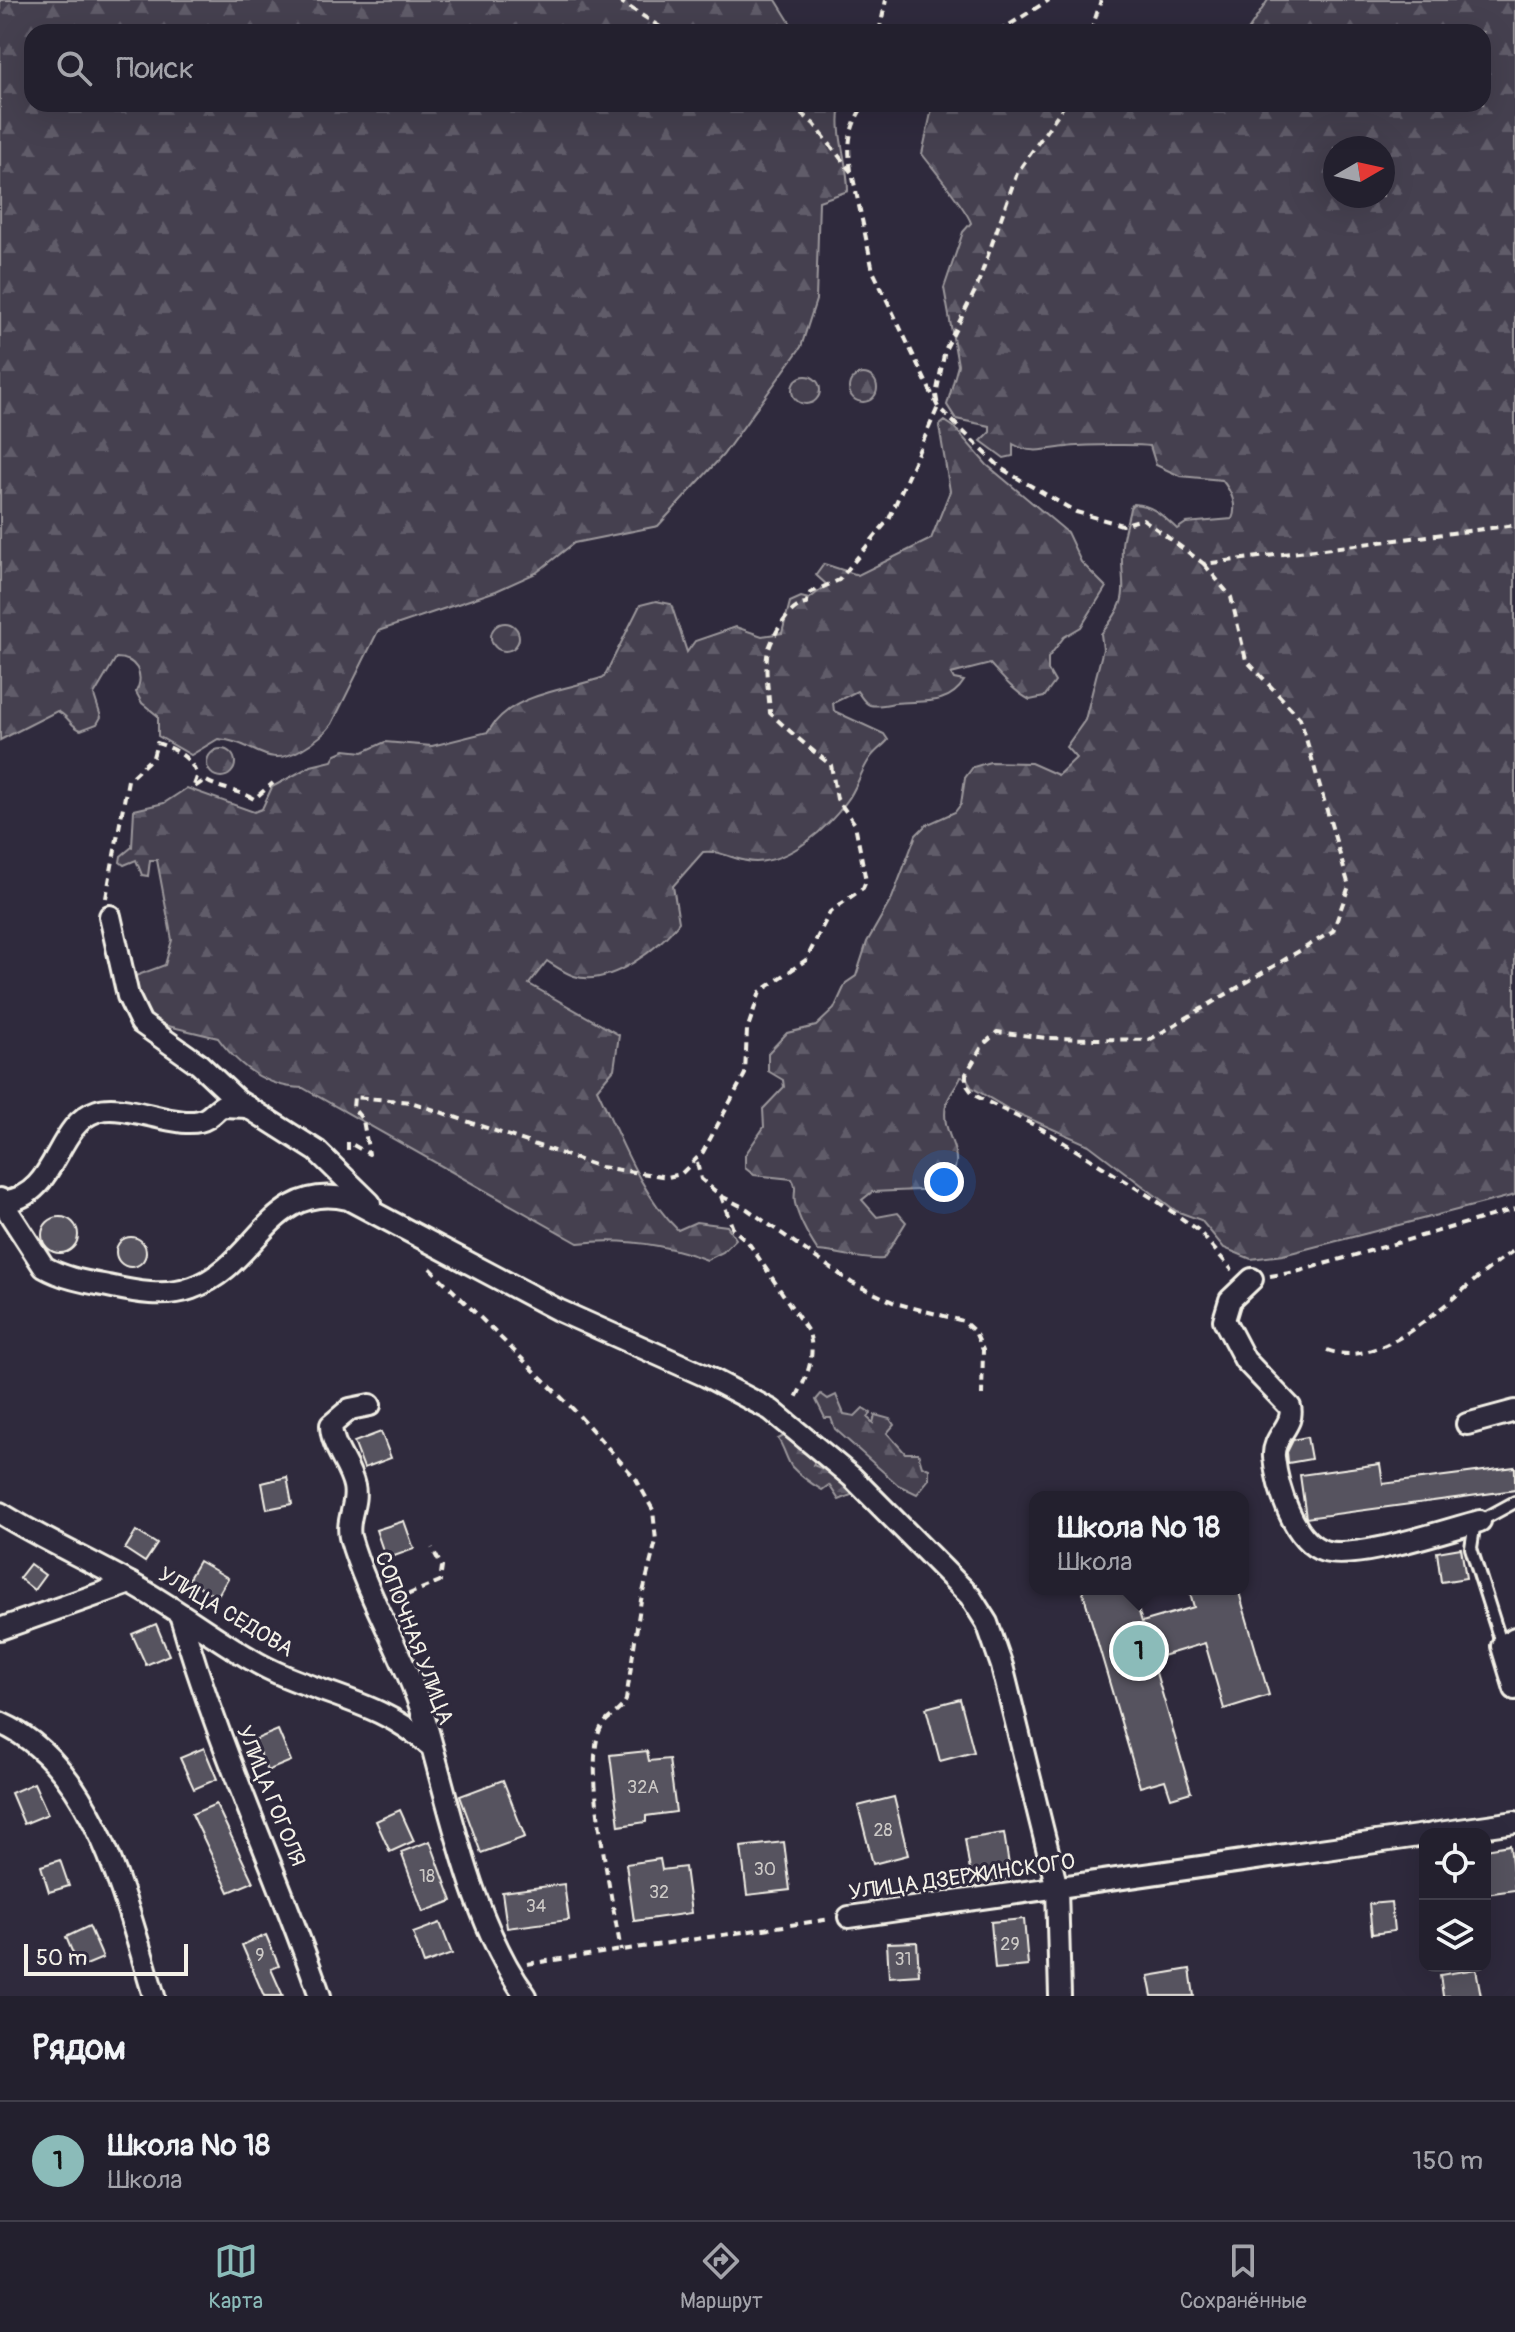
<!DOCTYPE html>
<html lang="ru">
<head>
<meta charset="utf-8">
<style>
  body { margin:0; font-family:Pangolin,sans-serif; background:#2b2836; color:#f1f3f6 }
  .controls { position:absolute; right:24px; bottom:24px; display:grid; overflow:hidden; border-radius:16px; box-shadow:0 8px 32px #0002 }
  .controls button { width:72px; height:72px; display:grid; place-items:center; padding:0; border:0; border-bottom:2px solid #403e4a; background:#23202e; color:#f1f3f6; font:40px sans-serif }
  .compass { position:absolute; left:1323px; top:136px; width:72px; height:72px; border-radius:50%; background:#23202e; box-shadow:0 8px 32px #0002; rotate:81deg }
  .scale { position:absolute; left:24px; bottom:20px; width:164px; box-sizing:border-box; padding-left:8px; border:4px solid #f4f1e8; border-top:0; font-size:22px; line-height:28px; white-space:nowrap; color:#f4f1e8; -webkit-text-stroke:6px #2f2a3d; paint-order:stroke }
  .you { position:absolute; left:944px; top:1182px; width:28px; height:28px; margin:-20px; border:6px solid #fff; border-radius:50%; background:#1a73e8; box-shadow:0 0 0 12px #1a73e833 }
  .badge { display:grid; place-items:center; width:52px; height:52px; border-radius:50%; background:#8bbbb9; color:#111; font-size:26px; font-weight:700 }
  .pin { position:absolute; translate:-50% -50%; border:4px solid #fff; box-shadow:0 2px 8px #0006 }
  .popup { position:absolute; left:1029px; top:1491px; width:220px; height:104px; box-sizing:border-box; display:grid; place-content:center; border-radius:16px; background:#23202e; filter:drop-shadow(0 2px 6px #0005); font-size:26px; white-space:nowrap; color:#a3a3aa }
  .popup b { font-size:30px; color:#f1f3f6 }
  .popup::after { content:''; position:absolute; left:50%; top:100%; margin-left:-16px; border:16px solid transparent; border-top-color:#23202e }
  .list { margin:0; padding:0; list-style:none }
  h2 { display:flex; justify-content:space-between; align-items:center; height:104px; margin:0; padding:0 32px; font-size:34px }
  h2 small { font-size:26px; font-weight:400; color:#a3a3aa }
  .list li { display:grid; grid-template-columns:52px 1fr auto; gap:24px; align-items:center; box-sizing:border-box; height:120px; padding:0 32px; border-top:2px solid #403e4a }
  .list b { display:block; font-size:30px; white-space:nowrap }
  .list p { margin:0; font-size:26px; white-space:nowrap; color:#a3a3aa }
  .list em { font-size:26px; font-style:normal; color:#a3a3aa }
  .icon { flex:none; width:44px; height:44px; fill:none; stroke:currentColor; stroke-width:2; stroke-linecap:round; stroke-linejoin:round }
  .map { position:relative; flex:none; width:1515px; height:1996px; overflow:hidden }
  .search { position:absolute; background:#23202e; box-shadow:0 8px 32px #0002; left:24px; right:24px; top:24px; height:88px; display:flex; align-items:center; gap:20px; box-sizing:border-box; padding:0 28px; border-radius:24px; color:#a3a3aa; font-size:30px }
  .sheet { height:224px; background:#23202e }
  nav { display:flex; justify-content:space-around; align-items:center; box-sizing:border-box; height:112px; border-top:2px solid #403e4a; background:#23202e; font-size:22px; color:#a3a3aa }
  nav a { display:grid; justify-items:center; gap:4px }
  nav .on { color:#8bbbb9 }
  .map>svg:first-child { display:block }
  .forest { fill:url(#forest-firs); stroke:#9c989c; stroke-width:2; fill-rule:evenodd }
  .building { fill:#56525f; stroke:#f4f1e8; stroke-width:2 }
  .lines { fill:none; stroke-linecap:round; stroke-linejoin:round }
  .service-casing { stroke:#f4f1e8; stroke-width:16 }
  .minor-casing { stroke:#f4f1e8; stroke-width:26 }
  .path { stroke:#f4f1e8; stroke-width:4; stroke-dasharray:8 6; stroke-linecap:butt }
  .service { stroke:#2f2a3d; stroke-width:10 }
  .minor { stroke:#2f2a3d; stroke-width:20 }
  .labels { text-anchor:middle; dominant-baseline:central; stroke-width:6; stroke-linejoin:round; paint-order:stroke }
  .number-label { font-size:18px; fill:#ccc9c6 }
  .street-label { font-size:22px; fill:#f4f1e8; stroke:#2f2a3d }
</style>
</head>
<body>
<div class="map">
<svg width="1515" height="1996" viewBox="0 0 1515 1996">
  <defs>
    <pattern id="forest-firs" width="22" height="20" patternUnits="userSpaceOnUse" patternTransform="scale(2)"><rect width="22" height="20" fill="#454050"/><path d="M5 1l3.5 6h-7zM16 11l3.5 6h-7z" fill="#605c69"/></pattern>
  </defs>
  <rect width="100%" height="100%" fill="#2f2a3d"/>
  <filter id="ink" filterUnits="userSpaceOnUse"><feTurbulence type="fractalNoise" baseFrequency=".0125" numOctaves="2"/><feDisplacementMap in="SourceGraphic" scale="16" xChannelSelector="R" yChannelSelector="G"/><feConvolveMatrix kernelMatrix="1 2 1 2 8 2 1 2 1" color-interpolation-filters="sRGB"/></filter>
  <g filter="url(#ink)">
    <!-- forest -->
    <g class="forest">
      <path d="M0 0H776L796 32H32V104H841C835 135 848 160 848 191L819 201 816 300 801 347 723 455 658 526 574 543 536 573 496 591 378 631 332 724C324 735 314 742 302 749 265 771 255 741 218 739L191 755 158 736V716L142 703 136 692C145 674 136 658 116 658L94 695 101 717 97 724 81 730C70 726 68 715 57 711L0 740Z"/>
      <path d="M1268 0H1515V1195L1283 1255 1251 1259 1224 1248 1201 1220 1176 1211 1089 1145 1010 1110 971 1087 967 1078 961 1077C958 1085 948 1096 946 1105 939 1140 975 1154 942 1189L872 1192 862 1200 877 1217 898 1213 906 1222 883 1259C861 1261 840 1252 818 1251 808 1236 799 1221 795 1203 793 1193 798 1188 792 1179L754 1175 745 1168V1155L764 1127 763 1109 784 1087 783 1080 768 1071V1053L787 1033 816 1026 834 1009 846 983 856 976 867 942 892 898 916 835 926 825 955 812 961 804 965 778 973 767 990 762 1031 763 1058 775 1076 758 1066 747 1085 720 1103 649 1101 634C1134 594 1120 592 1122 545 1123 533 1128 520 1130 508L1133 504C1154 505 1164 517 1177 529L1186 523 1232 519C1238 506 1231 491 1222 480L1180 476 1156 465 1150 446C1138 444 1080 445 1067 447 1047 449 1031 455 1013 444V456L1004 458 981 441 990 432V426L956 419 947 405 958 365 944 288 963 232 971 223C968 211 932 167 922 154L933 104H1483V32H1247ZM1335 148H1383V196H1335Z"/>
      <circle cx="863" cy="388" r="14"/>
      <circle cx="806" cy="390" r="14"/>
      <path d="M945 421 954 427 987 465 1067 532 1081 562 1106 587 1081 627 1064 637 1048 658V670L1055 682 1044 697 1030 700C1013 691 1001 676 990 664L951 674 954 679 964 681C948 707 921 700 895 703 888 704 877 707 870 705 864 703 861 696 857 691L833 703 834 711 884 734 888 740C883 746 876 750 871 757 861 770 857 788 847 801 828 828 791 861 756 862 736 862 723 850 703 852L673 886 679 922C661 947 609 988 574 976 565 973 555 966 547 961L529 984 619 1035 614 1069 597 1089C620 1137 640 1193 678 1230L696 1222 727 1226 736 1239 723 1252 707 1260C665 1244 622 1238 578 1243L303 1088C267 1087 239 1067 218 1038L151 1022 130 978 165 965 172 940 157 860H150L148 876 142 875 136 860 124 865 120 862 121 856 132 847 134 810 164 803 187 788 254 812 262 809 272 787 311 766 332 761 336 754 345 750 363 752 385 742 432 746 488 732C510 693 564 691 604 677L640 605 656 601 671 604 687 652 695 641 736 627 762 636 782 633 790 602 801 597 809 599 827 585 816 575 824 564 858 575 931 539 950 491 939 426Z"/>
      <circle cx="505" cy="637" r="14"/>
      <circle cx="221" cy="763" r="14"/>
      <path d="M821 1394 828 1399 836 1395 844 1414 855 1416 863 1408 871 1413 868 1418 873 1423 875 1415 890 1419 894 1425 887 1433 905 1453H918L922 1466 929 1469V1479L917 1494 898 1485 835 1429 831 1418H825L816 1400Z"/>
      <path d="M789 1433 816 1459 813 1465 831 1472 851 1489V1495L839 1500 829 1485 822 1490C812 1484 801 1477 792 1467 787 1461 784 1447 778 1439Z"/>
    </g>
    <!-- building -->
    <g class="building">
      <circle cx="60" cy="1235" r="18"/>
      <circle cx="131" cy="1252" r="15"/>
      <path d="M381 1432 391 1458 364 1468 354 1442Z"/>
      <path d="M1307 1437 1311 1459 1288 1463 1287 1452 1293 1440Z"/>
      <path d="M1380 1464 1383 1484 1515 1467V1490L1306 1518 1300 1475Z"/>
      <path d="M287 1477 292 1504 267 1509 262 1483Z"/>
      <path d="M404 1521 414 1549 386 1559 376 1530Z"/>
      <path d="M136 1531 157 1544 145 1562 125 1549Z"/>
      <path d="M1461 1548 1466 1578 1441 1582 1437 1552Z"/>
      <path d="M199 1561 228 1578 217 1597 188 1580Z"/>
      <path d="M30 1564 45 1575 34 1590 19 1578Z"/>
      <path d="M1082 1589H1132L1142 1622 1194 1607 1189 1589H1238L1269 1695 1224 1709 1205 1643 1152 1659 1191 1792 1171 1798 1165 1780 1140 1787Z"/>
      <path d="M156 1624 169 1655 146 1665 132 1634Z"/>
      <path d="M960 1699 974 1752 940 1761 926 1708Z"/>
      <path d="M278 1730 291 1761 267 1771 254 1740Z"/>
      <path d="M204 1748 217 1779 194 1789 180 1758Z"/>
      <path d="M647 1751 649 1761 669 1759 676 1812 646 1816V1822L619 1826 610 1755Z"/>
      <path d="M503 1780 525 1837 481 1853 460 1796Z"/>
      <path d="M34 1783 48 1814 24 1824 11 1793Z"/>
      <path d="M894 1797 908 1855 873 1864 858 1806Z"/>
      <path d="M216 1804 253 1882 229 1892 192 1814Z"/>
      <path d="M400 1810 414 1841 390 1852 376 1821Z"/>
      <path d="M1004 1833 1011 1878 972 1884 965 1839Z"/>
      <path d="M430 1841 452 1901 423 1912 401 1852Z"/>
      <path d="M784 1842 790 1890 747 1895 741 1847Z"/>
      <path d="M1510 1845 1515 1890 1485 1894V1849Z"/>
      <path d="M660 1859 662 1870 685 1867 691 1913 634 1921 626 1864Z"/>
      <path d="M60 1860 69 1886 49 1892 41 1866Z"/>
      <path d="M564 1884 569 1920 507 1928 502 1892Z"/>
      <path d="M1391 1902 1394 1931 1372 1934 1369 1904Z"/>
      <path d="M1024 1919 1028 1966 995 1969 991 1922Z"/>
      <path d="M440 1923 452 1954 424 1964 413 1933Z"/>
      <path d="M89 1926 103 1958 79 1968 66 1937Z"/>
      <path d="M266 1935 279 1966 271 1969 283 1996H264L242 1945Z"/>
      <path d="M917 1942 919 1975 889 1977 887 1943Z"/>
      <path d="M1190 1969 1194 1996H1152L1148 1976Z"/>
      <path d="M1476 1969 1481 1996H1443L1440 1975Z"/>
    </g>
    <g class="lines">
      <!-- service casing -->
      <g class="service-casing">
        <path id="service" d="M1502 1646 1471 1548 1474 1528 1480 1521 1515 1502"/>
      </g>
      <!-- minor casing -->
      <g class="minor-casing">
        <g id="minor">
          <path d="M110 916 128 996 141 1023 199 1064 238 1101 317 1151 370 1203"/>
          <path d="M0 1199 44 1267C63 1278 87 1282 108 1286 135 1292 165 1298 192 1288 257 1266 268 1181 348 1199L558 1310 706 1376 771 1410 852 1477 970 1596 987 1623 1002 1666 1057 1888 1060 1996"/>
          <path d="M3 1202C58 1196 54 1125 97 1111 126 1101 183 1133 207 1118 212 1115 217 1109 222 1106L248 1107"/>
          <path d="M1252 1279 1230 1300 1224 1320 1245 1360 1290 1407C1295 1425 1272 1437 1274 1457 1277 1486 1293 1541 1324 1551 1356 1561 1445 1530 1480 1521"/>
          <path d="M370 1405 350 1409 331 1425C331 1447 350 1465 354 1486 358 1504 346 1519 350 1537 368 1600 405 1656 424 1718 450 1806 471 1921 526 1996"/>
          <path d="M1467 1424 1515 1411"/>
          <path d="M0 1513C42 1539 87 1559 130 1583 171 1605 208 1634 249 1658 307 1694 377 1697 429 1745"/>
          <path d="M180 1614C217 1745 276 1868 320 1996"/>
          <path d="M0 1629 130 1583"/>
          <path d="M1515 1638 1502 1646 1515 1689"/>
          <path d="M0 1723C96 1764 126 1905 154 1996"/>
          <path d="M1432 1834 1515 1822"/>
          <path d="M849 1917 1425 1835"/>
        </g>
      </g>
      <!-- path -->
      <g class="path">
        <path d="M618 0 668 32"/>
        <path d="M879 32 886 0"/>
        <path d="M998 32 1049 0"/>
        <path d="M1091 32 1101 0"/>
        <path d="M790 104 814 124 852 173 873 271 938 407 1002 469 1076 512 1122 525 1143 519 1204 564 1515 525"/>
        <path d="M851 171C847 142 849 129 864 104"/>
        <path d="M1204 564 1231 597 1246 660 1300 718 1349 886 1333 931 1149 1040 1046 1038 997 1032 983 1045 966 1074V1084L974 1095 1042 1129 1154 1199 1198 1230 1232 1270"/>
        <path d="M106 898 128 780 153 757 157 743C174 748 193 758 197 777L193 788 205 780C221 790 239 790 254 799L273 783"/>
        <path d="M348 1150V1142L369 1154 363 1120 353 1108 354 1097 411 1102 600 1167 668 1177 681 1174 703 1152 745 1074 747 1030 760 992 806 960 830 912 863 888 866 881 855 824 837 799 831 765C810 749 789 731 770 713 769 694 765 675 767 656 769 642 789 604 806 604L810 593 839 580 889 519 938 407 936 395 945 350 976 289 1017 173 1065 104"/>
        <path d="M697 1163 701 1179 721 1196 733 1229 748 1242 809 1333C817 1358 805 1380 794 1402"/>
        <path d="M721 1196 747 1209 852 1283 895 1303 963 1321 975 1332 983 1350 982 1395"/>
        <path d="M430 1268 574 1410 636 1479 653 1510 656 1541 641 1600 626 1700C620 1714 604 1717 599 1732 584 1774 613 1902 621 1951"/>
        <path d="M1270 1276 1296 1272 1515 1209"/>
        <path d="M1327 1350C1390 1374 1463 1281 1515 1250"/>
        <path d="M395 1600 440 1581 442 1567 432 1548"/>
        <path d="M527 1964 831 1919"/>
      </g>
      <!-- service -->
      <use href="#service" class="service"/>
      <!-- minor -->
      <use href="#minor" class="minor"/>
    </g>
  </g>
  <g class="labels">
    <!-- number labels -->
    <g class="number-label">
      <text x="643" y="1787">32А</text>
      <text x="883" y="1830">28</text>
      <text x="765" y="1869">30</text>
      <text x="427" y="1876">18</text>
      <text x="659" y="1892">32</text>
      <text x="536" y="1906">34</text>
      <text x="1010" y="1944">29</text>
      <text x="260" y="1955">9</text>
      <text x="903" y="1959">31</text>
    </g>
    <!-- street labels -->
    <g class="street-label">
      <text transform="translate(226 1612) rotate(31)">УЛИЦА СЕДОВА</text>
      <text transform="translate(414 1638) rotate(69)">СОПОЧНАЯ УЛИЦА</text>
      <text transform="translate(271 1796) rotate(68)">УЛИЦА ГОГОЛЯ</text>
      <text transform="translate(962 1877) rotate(-8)">УЛИЦА ДЗЕРЖИНСКОГО</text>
    </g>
  </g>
</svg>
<div class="controls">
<button><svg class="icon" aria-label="locate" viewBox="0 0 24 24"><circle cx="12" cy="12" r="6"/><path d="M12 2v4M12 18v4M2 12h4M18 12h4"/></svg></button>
<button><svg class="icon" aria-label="layers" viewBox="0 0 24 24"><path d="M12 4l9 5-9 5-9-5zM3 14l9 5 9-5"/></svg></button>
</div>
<svg class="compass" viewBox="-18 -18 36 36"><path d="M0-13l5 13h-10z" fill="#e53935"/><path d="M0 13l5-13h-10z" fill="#a3a3aa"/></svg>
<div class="scale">50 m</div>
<div class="you"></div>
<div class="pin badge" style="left:1139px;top:1651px">1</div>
<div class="popup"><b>Школа № 18</b>Школа</div>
<div class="search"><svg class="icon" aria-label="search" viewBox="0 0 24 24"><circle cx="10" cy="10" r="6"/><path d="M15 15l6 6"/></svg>Поиск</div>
</div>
<section class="sheet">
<h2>Рядом<small></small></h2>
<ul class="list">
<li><span class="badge">1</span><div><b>Школа № 18</b><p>Школа</p></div><em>150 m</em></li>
</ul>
</section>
<nav>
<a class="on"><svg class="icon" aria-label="map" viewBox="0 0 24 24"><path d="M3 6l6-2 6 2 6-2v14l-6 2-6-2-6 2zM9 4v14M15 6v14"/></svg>Карта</a>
<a><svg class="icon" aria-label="directions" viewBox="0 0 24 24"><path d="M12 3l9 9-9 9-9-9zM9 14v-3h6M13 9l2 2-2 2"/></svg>Маршрут</a>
<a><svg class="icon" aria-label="saved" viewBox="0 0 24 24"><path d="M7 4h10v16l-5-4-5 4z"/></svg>Сохранённые</a>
</nav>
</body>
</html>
